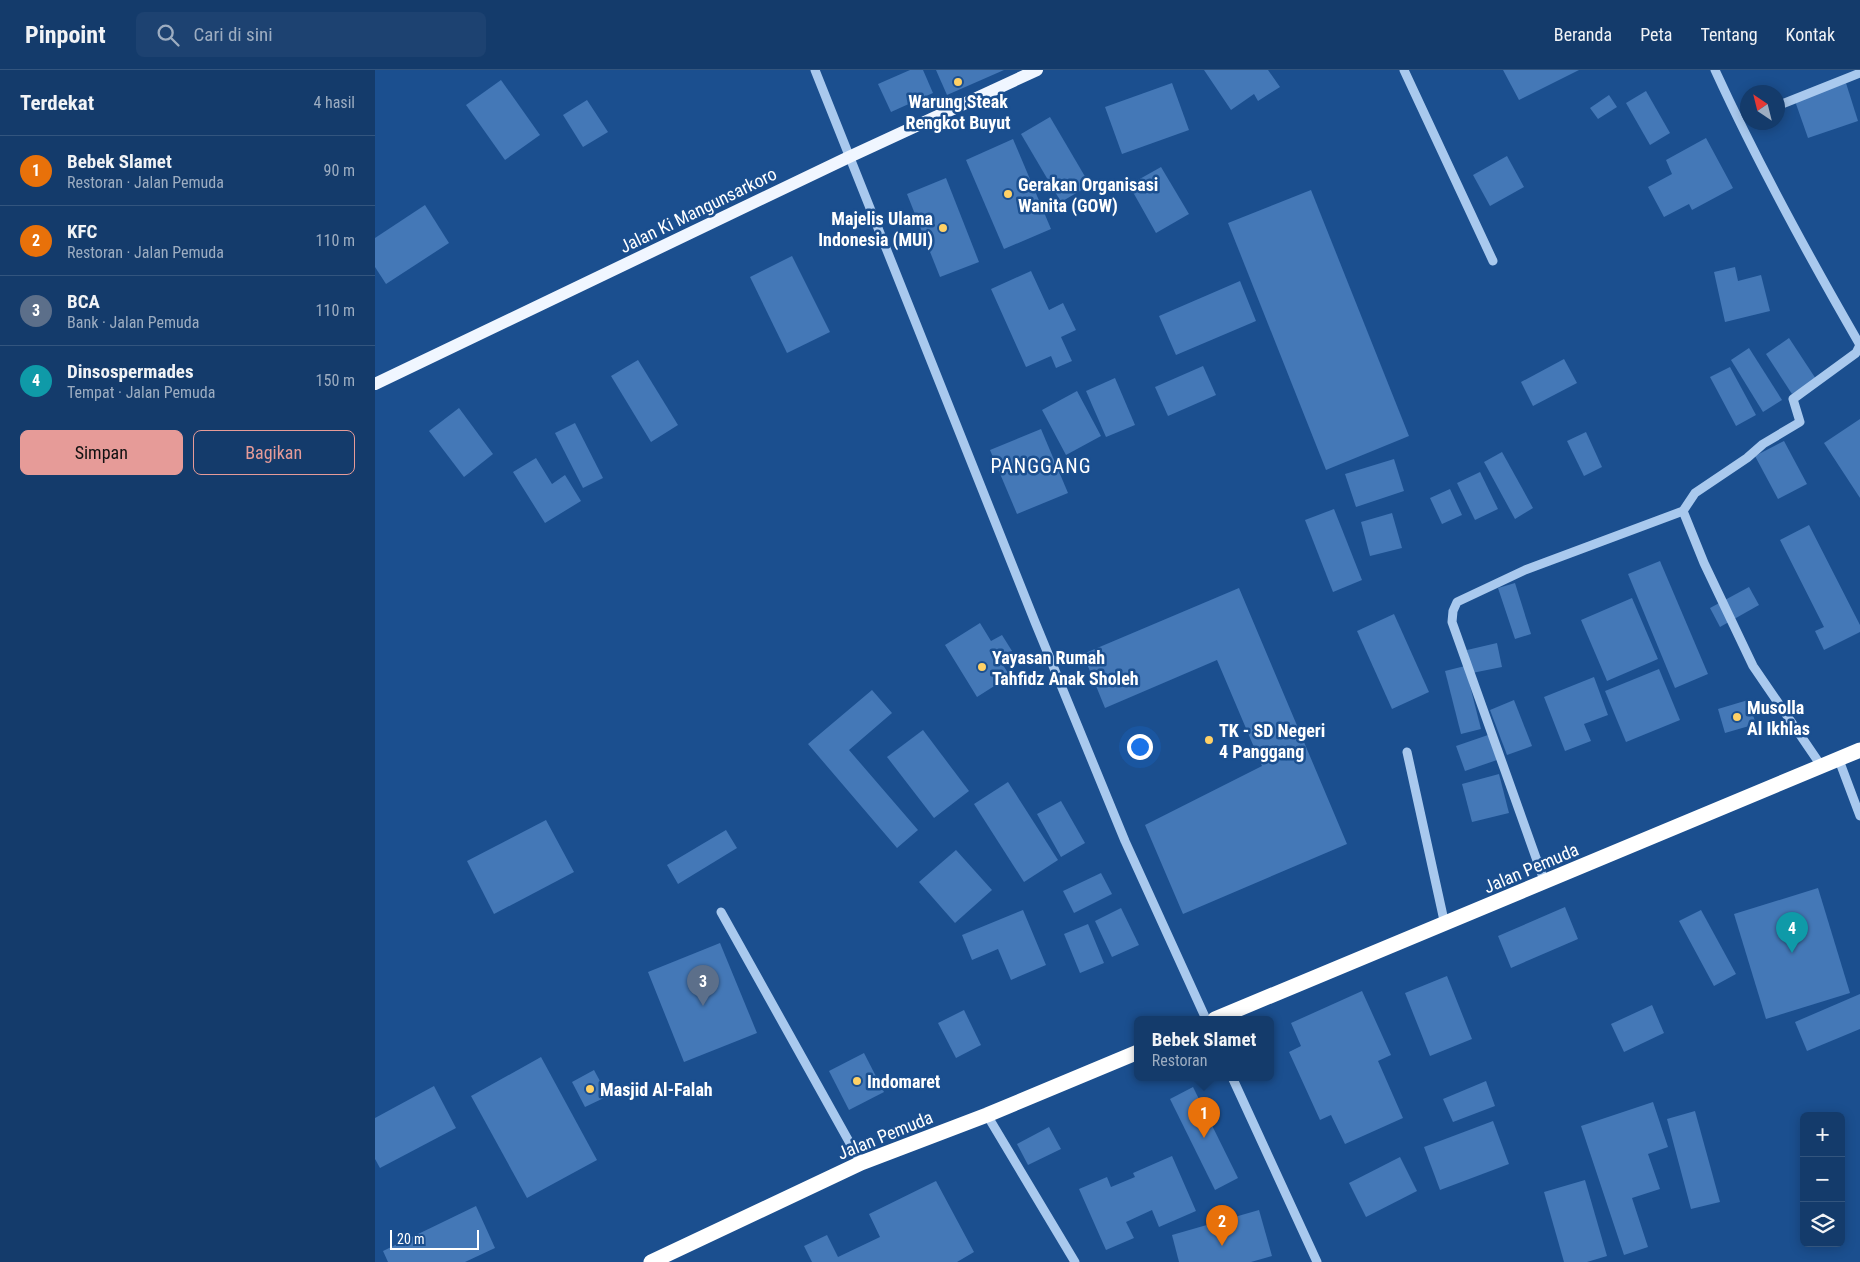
<!DOCTYPE html>
<html lang="id">
<head>
<meta charset="utf-8">
<style>
  body { margin:0; font-family:"Roboto Condensed",sans-serif; background:#1d4271; color:#f1f3f6 }
  .controls { position:absolute; right:15px; bottom:15px; display:grid; overflow:hidden; border-radius:8px; box-shadow:0 2px 12px #0003 }
  .controls button { width:45px; height:45px; display:grid; place-items:center; padding:0; border:0; border-bottom:1px solid #33557e; background:#143b6b; color:#f1f3f6; font:25px sans-serif }
  .compass { position:absolute; left:1365px; top:15px; width:45px; height:45px; border-radius:50%; background:#143b6b; box-shadow:0 2px 12px #0003; rotate:325deg }
  .scale { position:absolute; left:15px; bottom:12px; width:89px; box-sizing:border-box; padding-left:5px; border:2px solid #fff; border-top:0; font-size:14px; line-height:18px; white-space:nowrap; color:#fff; -webkit-text-stroke:4px #1b4f8f; paint-order:stroke }
  .you { position:absolute; left:764px; top:676px; width:18px; height:18px; margin:-12px; border:4px solid #fff; border-radius:50%; background:#1a73e8; box-shadow:0 0 0 8px #1a73e833 }
  .badge { display:grid; place-items:center; width:32px; height:32px; border-radius:50%; background:#e69b98; color:#fff; font-size:16px; font-weight:700 }
  .pin { position:absolute; translate:-50% -41px; filter:drop-shadow(0 1px 2px #0008) }
  .pin::after { content:''; position:absolute; top:26px; width:18px; height:15px; background:inherit; clip-path:polygon(0 0,100% 0,50% 100%) }
  .popup { position:absolute; left:759px; top:946px; width:140px; height:65px; box-sizing:border-box; display:grid; place-content:center; border-radius:8px; background:#143b6b; filter:drop-shadow(0 1px 4px #0005); font-size:16px; white-space:nowrap; color:#9dadc1 }
  .popup b { font-size:19px; color:#f1f3f6 }
  .popup::after { content:''; position:absolute; left:50%; top:100%; margin-left:-10px; border:10px solid transparent; border-top-color:#143b6b }
  .list { margin:0; padding:0; list-style:none }
  h2 { display:flex; justify-content:space-between; align-items:center; height:65px; margin:0; padding:0 20px; font-size:21px }
  h2 small { font-size:16px; font-weight:400; color:#9dadc1 }
  .list li { display:grid; grid-template-columns:32px 1fr auto; gap:15px; align-items:center; box-sizing:border-box; height:70px; padding:0 20px; border-top:1px solid #33557e }
  .list b { display:block; font-size:19px; white-space:nowrap }
  .list p { margin:0; font-size:16px; white-space:nowrap; color:#9dadc1 }
  .list em { font-size:16px; font-style:normal; color:#9dadc1 }
  .actions { display:flex; gap:10px; padding:15px 20px }
  .actions a { flex:1; padding:11px 0; border:1px solid #e69b98; border-radius:8px; text-align:center; font-size:18px; color:#e69b98 }
  .actions .main { background:#e69b98; color:#111 }
  .icon { flex:none; width:28px; height:28px; fill:none; stroke:currentColor; stroke-width:2; stroke-linecap:round; stroke-linejoin:round }
  .map { position:relative; flex:none; width:1485px; height:1192px; overflow:hidden }
  header { display:flex; align-items:center; gap:30px; box-sizing:border-box; height:70px; padding:0 25px; background:#143b6b; border-bottom:1px solid #33557e }
  header strong { font-size:24px }
  nav { display:flex; gap:28px; margin-inline-start:auto; font-size:18px }
  .search { width:350px; height:45px; background:#1d4271; display:flex; align-items:center; gap:12px; box-sizing:border-box; padding:0 18px; border-radius:8px; color:#9dadc1; font-size:19px }
  main { display:flex }
  aside { flex:1; background:#143b6b }
  .map>svg:first-child { display:block }
  .building { fill:#4478b7 }
  .lines { fill:none; stroke-linecap:round; stroke-linejoin:round }
  .minor { stroke:#a9c9ee; stroke-width:9 }
  .major { stroke:#f0f6ff; stroke-width:12 }
  .highway { stroke:#fff; stroke-width:15 }
  .poi-dot { fill:#ffd166; stroke:#1b4f8f; stroke-width:2 }
  .labels { text-anchor:middle; dominant-baseline:central; stroke-width:5; stroke-linejoin:round; paint-order:stroke }
  .poi-label { font-size:18px; font-weight:bold; fill:#fff; stroke:#1b4f8f; text-anchor:start }
  .street-label { font-size:18px; fill:#fff; stroke:#1b4f8f }
  .quarter-label { font-size:20px; letter-spacing:1px; fill:#fff; stroke:#1b4f8f }
</style>
</head>
<body>
<header>
<strong>Pinpoint</strong>
<div class="search"><svg class="icon" aria-label="search" viewBox="0 0 24 24"><circle cx="10" cy="10" r="6"/><path d="M15 15l6 6"/></svg>Cari di sini</div>
<nav><a>Beranda</a><a>Peta</a><a>Tentang</a><a>Kontak</a></nav>
</header>
<main>
<aside>
<h2>Terdekat<small>4 hasil</small></h2>
<ul class="list">
<li><span class="badge" style="background:#e8710a">1</span><div><b>Bebek Slamet</b><p>Restoran · Jalan Pemuda</p></div><em>90 m</em></li>
<li><span class="badge" style="background:#e8710a">2</span><div><b>KFC</b><p>Restoran · Jalan Pemuda</p></div><em>110 m</em></li>
<li><span class="badge" style="background:#5c6f8a">3</span><div><b>BCA</b><p>Bank · Jalan Pemuda</p></div><em>110 m</em></li>
<li><span class="badge" style="background:#0f9aa8">4</span><div><b>Dinsospermades</b><p>Tempat · Jalan Pemuda</p></div><em>150 m</em></li>
</ul>
<div class="actions"><a class="main">Simpan</a><a>Bagikan</a></div>
</aside>
<div class="map">
<svg width="1485" height="1192" viewBox="0 0 1485 1192">
  <rect width="100%" height="100%" fill="#1b4f8f"/>
  <!-- building -->
  <g class="building">
    <path d="M535 0H548L558 23 516 42 503 14Z"/>
    <path d="M561 0H629L572 25Z"/>
    <path d="M829 0H893L905 17 883 31 879 24 856 40Z"/>
    <path d="M1128 0H1204L1144 30Z"/>
    <path d="M126 10 165 65 130 90 91 35Z"/>
    <path d="M797 13 814 60 747 84 730 37Z"/>
    <path d="M1471 13 1483 51 1433 68 1420 31Z"/>
    <path d="M1271 21 1295 63 1275 75 1251 33Z"/>
    <path d="M1234 25 1242 37 1223 49 1215 38Z"/>
    <path d="M212 30 233 62 208 77 188 45Z"/>
    <path d="M675 47 715 115 686 132 646 64Z"/>
    <path d="M1331 68 1358 118 1317 140 1314 134 1289 147 1273 117 1297 104 1291 90Z"/>
    <path d="M638 69 676 159 629 179 591 90Z"/>
    <path d="M1132 86 1149 117 1115 136 1098 105Z"/>
    <path d="M786 97 814 144 781 163 754 115Z"/>
    <path d="M571 108 604 192 565 207 532 124Z"/>
    <path d="M936 120 1034 366 951 400 853 153Z"/>
    <path d="M50 135 74 173 11 214 0 197V168Z"/>
    <path d="M417 186 455 262 412 283 375 207Z"/>
    <path d="M1360 197 1363 211 1386 205 1395 241 1350 252 1339 202Z"/>
    <path d="M656 201 674 240 688 233 701 260 686 267 697 291 681 298 676 286 651 297 616 219Z"/>
    <path d="M865 211 881 251 801 285 784 246Z"/>
    <path d="M1414 268 1441 309 1417 324 1391 284Z"/>
    <path d="M1374 278 1407 330 1388 342 1356 290Z"/>
    <path d="M1189 289 1202 313 1158 336 1146 312Z"/>
    <path d="M263 290 303 355 276 372 236 306Z"/>
    <path d="M828 296 841 325 793 346 780 317Z"/>
    <path d="M1355 297 1381 345 1361 356 1335 307Z"/>
    <path d="M740 308 760 355 731 367 711 321Z"/>
    <path d="M702 321 726 366 691 385 667 340Z"/>
    <path d="M84 338 118 384 89 407 54 361Z"/>
    <path d="M1485 349V428L1449 373Z"/>
    <path d="M200 353 228 408 208 418 180 363Z"/>
    <path d="M666 359 693 423 642 444 615 380Z"/>
    <path d="M1211 362 1227 397 1209 406 1192 371Z"/>
    <path d="M1409 371 1432 414 1403 429 1380 386Z"/>
    <path d="M1127 382 1158 438 1140 449 1109 392Z"/>
    <path d="M161 388 177 414 190 405 206 431 170 453 138 402Z"/>
    <path d="M1019 389 1029 421 981 437 970 404Z"/>
    <path d="M1105 402 1123 439 1100 450 1082 413Z"/>
    <path d="M1075 419 1087 445 1067 454 1055 428Z"/>
    <path d="M959 439 987 510 958 522 930 450Z"/>
    <path d="M1017 443 1027 478 995 486 986 452Z"/>
    <path d="M1434 455 1485 555V562L1449 580 1440 561 1449 557 1405 470Z"/>
    <path d="M1285 491 1333 604 1300 618 1253 504Z"/>
    <path d="M1140 513 1156 564 1140 569 1123 518Z"/>
    <path d="M1374 517 1384 535 1345 557 1335 538Z"/>
    <path d="M864 518 972 774 808 844 770 755 887 696 842 590 730 638 708 584Z"/>
    <path d="M1257 528 1283 589 1232 611 1206 550Z"/>
    <path d="M1019 544 1054 622 1017 639 982 561Z"/>
    <path d="M605 553 616 571 627 565 637 581 624 589 635 606 602 627 570 575Z"/>
    <path d="M1122 573 1127 597 1097 603 1092 580Z"/>
    <path d="M1090 596 1106 659 1086 664 1070 601Z"/>
    <path d="M1284 599 1305 650 1251 672 1230 621Z"/>
    <path d="M1219 607 1233 645 1209 654 1216 671 1190 681 1169 627Z"/>
    <path d="M497 620 517 643 474 680 543 760 522 778 433 674Z"/>
    <path d="M1139 630 1157 676 1132 685 1115 640Z"/>
    <path d="M1373 630 1381 654 1350 663 1343 639Z"/>
    <path d="M548 660 594 721 559 748 512 687Z"/>
    <path d="M1113 665 1122 690 1090 701 1081 676Z"/>
    <path d="M1124 704 1134 743 1097 752 1087 714Z"/>
    <path d="M633 712 683 790 649 812 599 734Z"/>
    <path d="M686 731 710 773 686 787 662 744Z"/>
    <path d="M171 750 199 802 119 844 92 791Z"/>
    <path d="M351 760 362 778 303 814 292 795Z"/>
    <path d="M581 780 617 820 580 853 544 812Z"/>
    <path d="M726 803 737 824 699 843 688 821Z"/>
    <path d="M1443 818 1475 923 1391 949 1359 844Z"/>
    <path d="M1190 837 1203 869 1136 898 1123 866Z"/>
    <path d="M746 838 764 875 737 887 720 851Z"/>
    <path d="M648 840 671 895 636 910 623 879 597 890 587 865Z"/>
    <path d="M1326 840 1361 904 1339 916 1304 851Z"/>
    <path d="M713 854 729 893 705 903 689 864Z"/>
    <path d="M345 873 382 963 309 992 273 902Z"/>
    <path d="M1072 906 1097 969 1055 986 1030 923Z"/>
    <path d="M987 921 1016 985 1003 991 1028 1048 970 1074 956 1045 945 1050 914 982 926 976 916 953Z"/>
    <path d="M1485 924V959L1432 981 1420 952Z"/>
    <path d="M1277 935 1289 963 1249 982 1236 954Z"/>
    <path d="M589 940 606 975 581 988 563 953Z"/>
    <path d="M489 983 509 1022 474 1040 454 1001Z"/>
    <path d="M166 987 222 1090 152 1128 96 1026Z"/>
    <path d="M219 1000 233 1026 210 1037 197 1012Z"/>
    <path d="M1111 1011 1120 1036 1078 1052 1068 1029Z"/>
    <path d="M59 1016 81 1058 5 1098 0 1089V1048Z"/>
    <path d="M818 1017 863 1108 840 1120 795 1029Z"/>
    <path d="M1278 1032 1293 1077 1273 1084 1285 1119 1257 1128 1273 1177 1249 1185 1206 1056Z"/>
    <path d="M1320 1041 1345 1132 1316 1139 1292 1049Z"/>
    <path d="M1118 1051 1134 1094 1065 1120 1049 1077Z"/>
    <path d="M674 1057 686 1079 653 1095 642 1074Z"/>
    <path d="M797 1086 821 1141 784 1157 777 1140 751 1152 759 1168 731 1180 704 1119 732 1107 736 1117 760 1107 758 1103Z"/>
    <path d="M1025 1087 1042 1121 991 1147 974 1113Z"/>
    <path d="M1210 1110 1232 1186 1212 1192H1189L1169 1122Z"/>
    <path d="M561 1111 599 1182 582 1192H437L429 1176 452 1165 463 1187 505 1167 494 1144Z"/>
    <path d="M101 1136 120 1178 90 1192H13L8 1181Z"/>
    <path d="M884 1140 897 1186 876 1192H804L797 1165Z"/>
  </g>
  <g class="lines">
    <!-- minor -->
    <g class="minor">
      <path d="M440 0 660 552 750 771 831 949"/>
      <path d="M1029 0 1118 191"/>
      <path d="M1340 0C1383 94 1433 185 1485 275"/>
      <path d="M1402 36 1485 3"/>
      <path d="M1308 441 1329 493 1378 596 1447 697"/>
      <path d="M1032 682 1070 855"/>
      <path d="M1464 690 1485 746"/>
      <path d="M1170 813 1077 552 1078 541 1082 532 1150 500 1308 441 1320 423 1372 388 1388 374 1425 352 1418 329 1481 283 1485 275"/>
      <path d="M346 842 486 1093"/>
      <path d="M857 1007 942 1192"/>
      <path d="M612 1045 700 1192"/>
    </g>
    <!-- major -->
    <path class="major" d="M0 314 474 87 662 0"/>
    <!-- highway -->
    <g class="highway">
      <path d="M840 949 1485 680"/>
      <path d="M276 1192 486 1093 612 1045 763 982"/>
    </g>
  </g>
  <!-- markers -->
  <g class="poi-dot">
    <circle cx="583" cy="12" r="5"/>
    <circle cx="633" cy="124" r="5"/>
    <circle cx="568" cy="158" r="5"/>
    <circle cx="607" cy="597" r="5"/>
    <circle cx="1362" cy="647" r="5"/>
    <circle cx="834" cy="670" r="5"/>
    <circle cx="482" cy="1011" r="5"/>
    <circle cx="215" cy="1019" r="5"/>
  </g>
  <g class="labels">
    <!-- poi labels -->
    <g class="poi-label">
      <text x="583" y="31" text-anchor="middle">Warung Steak<tspan x="583" dy="21">Rengkot Buyut</tspan></text>
      <text x="643" y="114">Gerakan Organisasi<tspan x="643" dy="21">Wanita (GOW)</tspan></text>
      <text x="558" y="148" text-anchor="end">Majelis Ulama<tspan x="558" dy="21">Indonesia (MUI)</tspan></text>
      <text x="617" y="587">Yayasan Rumah<tspan x="617" dy="21">Tahfidz Anak Sholeh</tspan></text>
      <text x="1372" y="637">Musolla<tspan x="1372" dy="21">Al Ikhlas</tspan></text>
      <text x="844" y="660">TK - SD Negeri<tspan x="844" dy="21">4 Panggang</tspan></text>
      <text x="492" y="1011">Indomaret</text>
      <text x="225" y="1019">Masjid Al-Falah</text>
    </g>
    <!-- street labels -->
    <g class="street-label">
      <text transform="translate(323 140) rotate(-26)">Jalan Ki Mangunsarkoro</text>
      <text transform="translate(1156 798) rotate(-23)">Jalan Pemuda</text>
      <text transform="translate(510 1065) rotate(-22)">Jalan Pemuda</text>
    </g>
    <!-- quarter labels -->
    <g class="quarter-label">
      <text x="666" y="396">PANGGANG</text>
    </g>
  </g>
</svg>
<div class="controls">
<button>+</button>
<button>−</button>
<button><svg class="icon" aria-label="layers" viewBox="0 0 24 24"><path d="M12 4l9 5-9 5-9-5zM3 14l9 5 9-5"/></svg></button>
</div>
<svg class="compass" viewBox="-18 -18 36 36"><path d="M0-13l5 13h-10z" fill="#e53935"/><path d="M0 13l5-13h-10z" fill="#9dadc1"/></svg>
<div class="scale">20 m</div>
<div class="you"></div>
<div class="pin badge" style="left:829px;top:1068px;background:#e8710a">1</div>
<div class="popup"><b>Bebek Slamet</b>Restoran</div>
<div class="pin badge" style="left:847px;top:1176px;background:#e8710a">2</div>
<div class="pin badge" style="left:328px;top:936px;background:#5c6f8a">3</div>
<div class="pin badge" style="left:1417px;top:883px;background:#0f9aa8">4</div>
</div>
</main>
</body>
</html>
